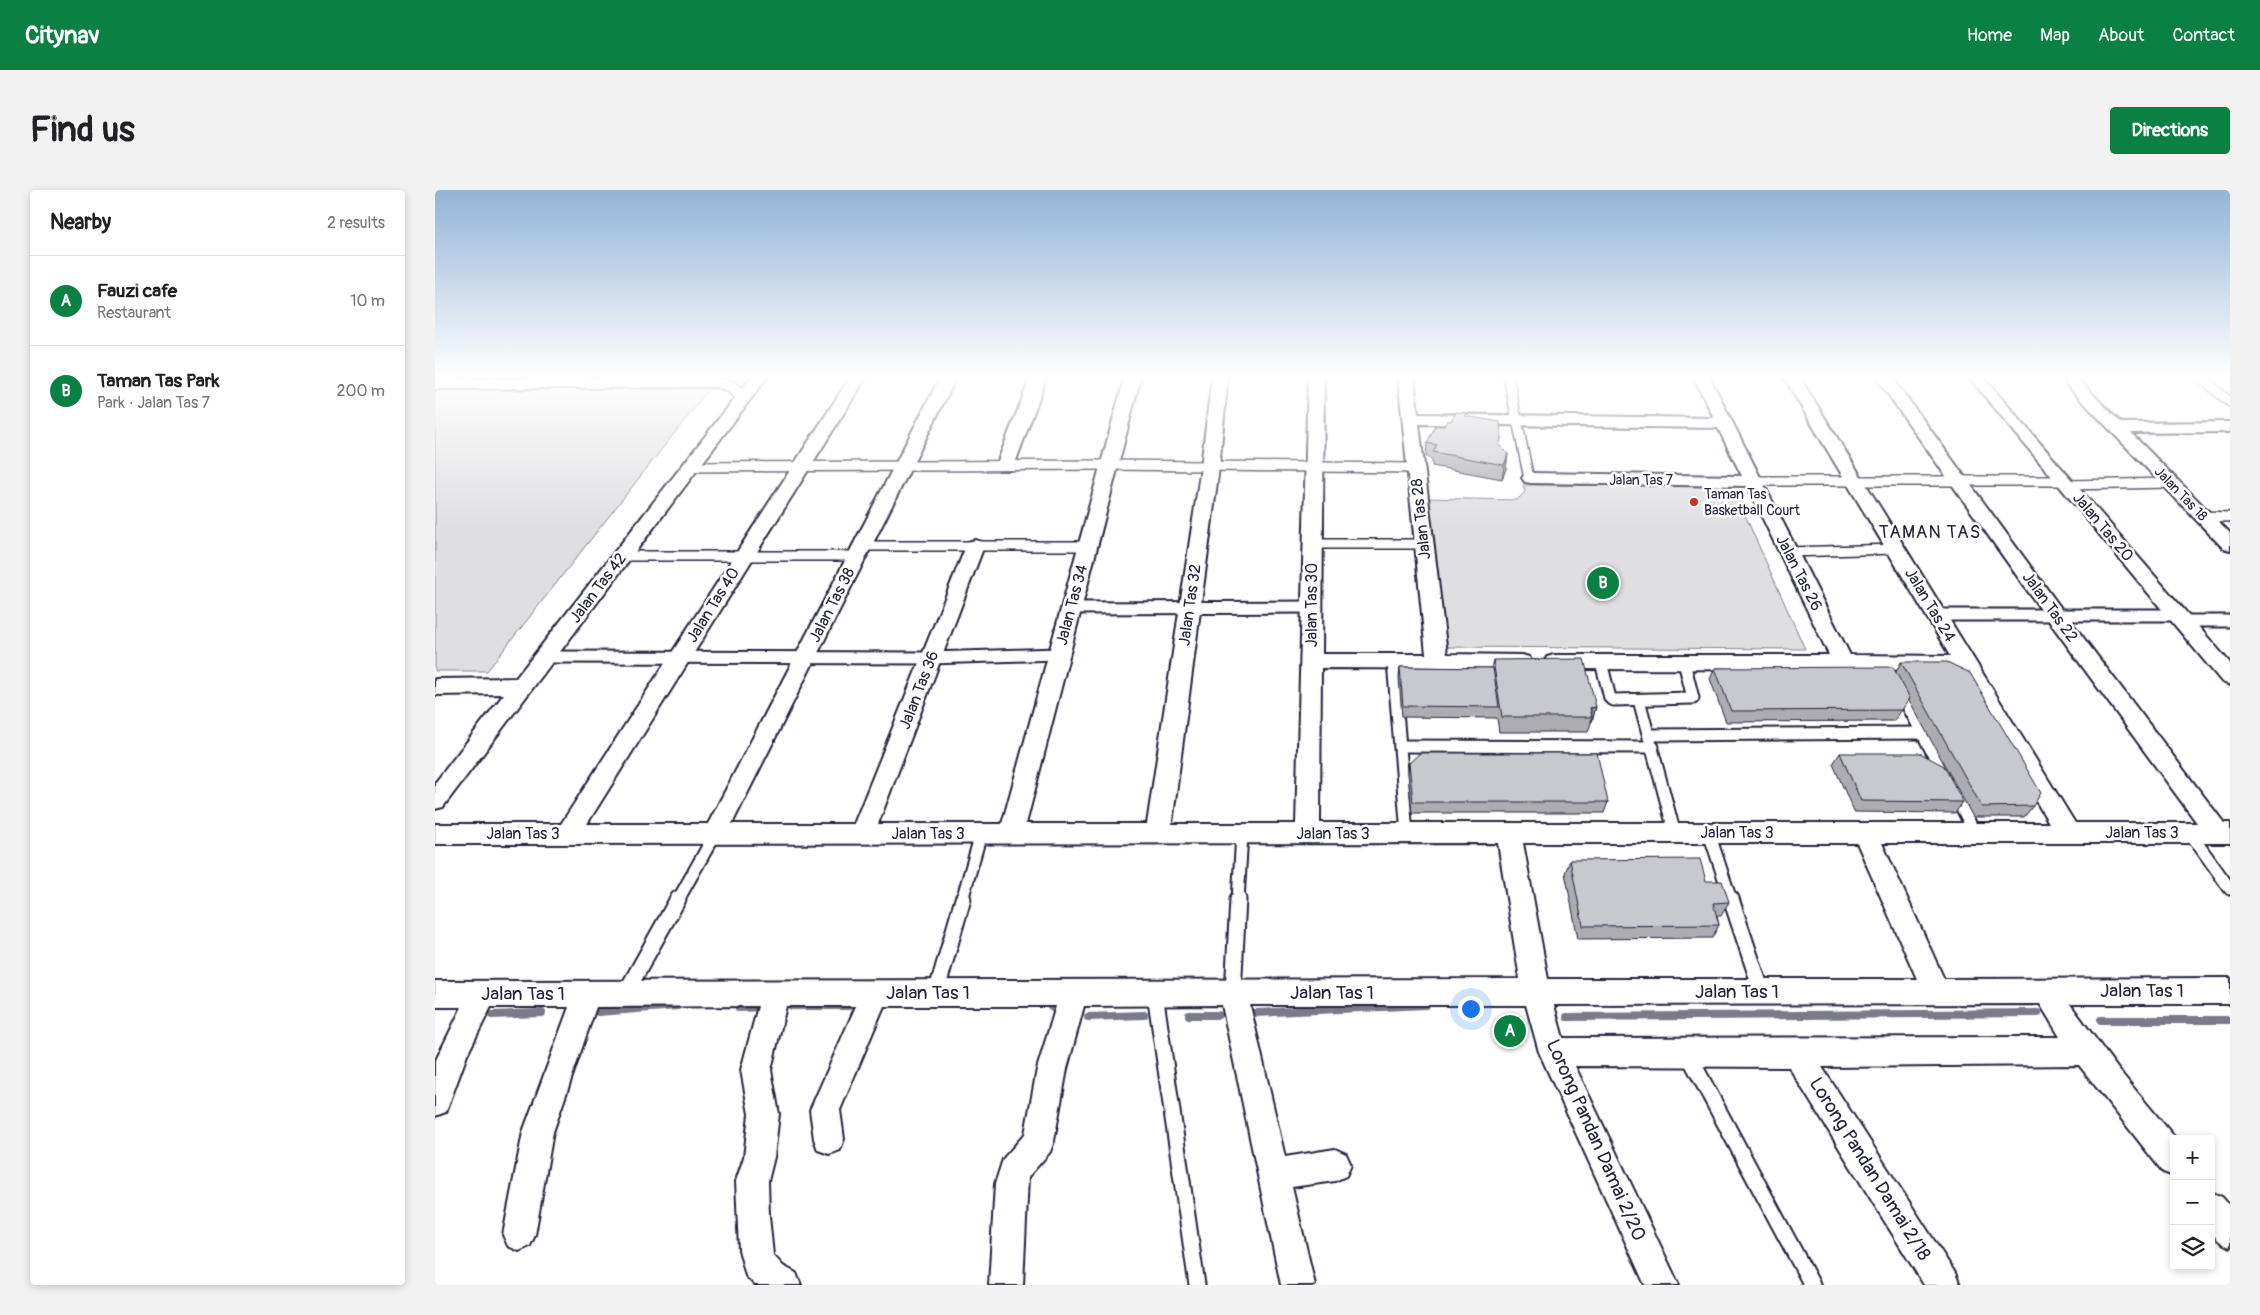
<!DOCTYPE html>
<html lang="en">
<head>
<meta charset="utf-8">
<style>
  body { margin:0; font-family:Pangolin,sans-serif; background:#f2f2f2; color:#202124 }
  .controls { position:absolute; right:15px; bottom:15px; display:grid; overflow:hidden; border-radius:5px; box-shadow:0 2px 8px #0003 }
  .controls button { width:45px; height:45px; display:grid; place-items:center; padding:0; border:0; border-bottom:1px solid #e0e0e0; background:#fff; color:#202124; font:25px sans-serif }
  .you { position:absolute; left:1035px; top:818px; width:18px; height:18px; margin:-12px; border:4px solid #fff; border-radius:50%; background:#1a73e8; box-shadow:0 0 0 8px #1a73e833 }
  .badge { display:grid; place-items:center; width:32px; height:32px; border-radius:50%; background:#0b8043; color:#fff; font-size:16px; font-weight:700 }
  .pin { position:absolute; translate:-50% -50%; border:2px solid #fff; box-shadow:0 1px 5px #0006 }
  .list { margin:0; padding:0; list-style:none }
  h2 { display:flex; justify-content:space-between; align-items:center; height:65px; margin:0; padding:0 20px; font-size:21px }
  h2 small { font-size:16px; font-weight:400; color:#757577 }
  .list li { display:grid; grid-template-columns:32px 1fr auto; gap:15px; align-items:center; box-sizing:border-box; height:90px; padding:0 20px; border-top:1px solid #e0e0e0 }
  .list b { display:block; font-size:19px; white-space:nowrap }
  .list p { margin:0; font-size:16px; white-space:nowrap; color:#757577 }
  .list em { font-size:16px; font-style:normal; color:#757577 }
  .icon { flex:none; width:28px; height:28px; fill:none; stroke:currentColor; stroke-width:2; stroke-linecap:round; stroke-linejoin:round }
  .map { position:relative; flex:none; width:1795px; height:1095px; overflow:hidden; border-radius:5px }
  header { display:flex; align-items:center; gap:30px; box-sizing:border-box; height:70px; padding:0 25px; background:#0b8043; color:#fff }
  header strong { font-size:24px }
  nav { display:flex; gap:28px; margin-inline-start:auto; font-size:18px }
  .intro { display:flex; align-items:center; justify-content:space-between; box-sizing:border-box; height:120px; padding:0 30px }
  h1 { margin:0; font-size:35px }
  .button { padding:12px 22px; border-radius:5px; background:#0b8043; color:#fff; font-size:18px; font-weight:700 }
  main { display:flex; gap:30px; padding:0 30px }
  aside { flex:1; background:#fff; border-radius:5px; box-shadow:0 2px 8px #0003 }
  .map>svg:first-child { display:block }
  .green { fill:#dfdfe2; stroke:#80808e }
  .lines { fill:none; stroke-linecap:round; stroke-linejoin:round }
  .stream { stroke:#7a7a88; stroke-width:8 }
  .service-far2-casing { stroke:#22223b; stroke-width:12 }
  .service-far1-casing { stroke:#22223b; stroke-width:15 }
  .service-casing { stroke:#22223b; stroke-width:19 }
  .minor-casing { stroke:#22223b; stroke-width:4 }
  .service-far2 { stroke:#fff; stroke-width:9 }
  .service-far1 { stroke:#fff; stroke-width:11 }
  .service { stroke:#fff; stroke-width:15 }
  .minor { fill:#fff; fill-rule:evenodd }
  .wall { fill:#acacb2; stroke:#22223b }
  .shaded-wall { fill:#8c8c91; stroke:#22223b }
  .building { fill:#c8c8cf; stroke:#22223b }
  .poi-dot { fill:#c8321e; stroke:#fff; stroke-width:2 }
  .labels { text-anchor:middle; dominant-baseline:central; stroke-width:5; stroke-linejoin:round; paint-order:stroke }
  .far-street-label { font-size:14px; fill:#22223b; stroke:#fff }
  .far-poi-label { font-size:14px; fill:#22223b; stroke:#fff; text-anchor:start }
  .street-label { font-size:16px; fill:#22223b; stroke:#fff }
  .neighbourhood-label { font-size:18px; letter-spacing:1px; fill:#22223b; stroke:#fff }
  .near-street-label { font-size:19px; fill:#22223b; stroke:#fff }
</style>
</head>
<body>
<header>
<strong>Citynav</strong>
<nav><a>Home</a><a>Map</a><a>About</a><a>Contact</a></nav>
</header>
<div class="intro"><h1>Find us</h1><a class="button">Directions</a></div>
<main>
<aside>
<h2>Nearby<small>2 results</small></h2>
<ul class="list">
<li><span class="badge">A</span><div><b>Fauzi cafe</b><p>Restaurant</p></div><em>10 m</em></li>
<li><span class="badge">B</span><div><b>Taman Tas Park</b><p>Park · Jalan Tas 7</p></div><em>200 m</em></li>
</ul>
</aside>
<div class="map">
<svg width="1795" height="1095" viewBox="0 0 1795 1095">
  <rect width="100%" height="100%" fill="#fff"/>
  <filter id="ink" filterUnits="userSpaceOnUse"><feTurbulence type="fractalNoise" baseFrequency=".02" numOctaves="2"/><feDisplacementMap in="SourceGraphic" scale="10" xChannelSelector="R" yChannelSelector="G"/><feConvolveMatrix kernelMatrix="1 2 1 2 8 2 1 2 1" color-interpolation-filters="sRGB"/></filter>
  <g filter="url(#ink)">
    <!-- green -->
    <g class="green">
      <path d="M275 198 52 481H0V199Z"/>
      <path d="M1088 295 1297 296 1370 459 1002 457 989 308 1082 310 1090 302Z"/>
    </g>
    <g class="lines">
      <!-- stream -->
      <g class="stream">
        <path d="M357 816H422"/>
        <path d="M616 817 625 823"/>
        <path d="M304 818 329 817"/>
        <path d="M163 822 242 816"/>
        <path d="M820 823 991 815"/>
        <path d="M57 825 107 823"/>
        <path d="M754 825H783"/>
        <path d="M653 827 709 825"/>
        <path d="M1132 827 1603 823"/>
        <path d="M1666 830H1795"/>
      </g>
      <!-- service-far2 casing -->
      <g class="service-far2-casing">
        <g id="service-far2">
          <path d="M1073 186 1093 284 1096 288"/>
          <path d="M1764 186 1795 212"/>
          <path d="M255 277 674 275 981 278"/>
          <path d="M1317 291H1629"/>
          <path d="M1632 295 1736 293"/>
          <path d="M1768 326 1795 327"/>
          <path d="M877 354H989"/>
          <path d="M427 356H652"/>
          <path d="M1353 362 1461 359"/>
          <path d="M187 366H422"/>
        </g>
      </g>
      <!-- service-far1 casing -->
      <g class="service-far1-casing">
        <g id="service-far1">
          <path d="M636 418 877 417"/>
          <path d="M1501 425H1741"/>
          <path d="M1747 431H1795"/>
          <path d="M110 467 496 468 623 464"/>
          <path d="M958 471 972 644"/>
          <path d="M1166 472 1175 508 1179 510 1258 508 1249 472"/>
          <path d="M1465 501 1510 586"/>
          <path d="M1204 510 1240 644"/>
          <path d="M1215 545 1488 543"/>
          <path d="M965 556 1218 557"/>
          <path d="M1519 603 1540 643"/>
          <path d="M1274 643 1296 710"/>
          <path d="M1755 643 1795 699"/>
          <path d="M243 710 280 644"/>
          <path d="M527 710 546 644"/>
          <path d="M803 710 807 644"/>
        </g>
      </g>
      <!-- service casing -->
      <g class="service-casing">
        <g id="service">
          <path d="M1296 709 1327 802"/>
          <path d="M501 803 528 709"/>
          <path d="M720 803 762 1095"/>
          <path d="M798 803 803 709"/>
          <path d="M190 804 243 709"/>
          <path d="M1253 864 1377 1095"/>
        </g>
      </g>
      <!-- minor casing -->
      <g class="minor-casing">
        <g id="minor">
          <path d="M317 186H333L8 617 0 619V593L69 504 0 505V489L81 488 300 208 291 200 280 197 0 199V189L280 187 298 192 308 198Z"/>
          <path d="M416 186H432L152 634H273L506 186H522L297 634H419L531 356 533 352 540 350 547 352 549 356 443 634H567L690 186H706L591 634H712L766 277 777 186H793L784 277 737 634H861L873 186H889L887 464H991L963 186H979L983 224 1279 228 1258 186H1274L1415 465 1515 466 1348 186H1364L1640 633H1762L1614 431 1442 189 1444 186H1456L1628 421 1789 633H1795V653H1447L1509 789 1795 788V814H1635L1682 878 1741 949H1739V986L1728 982 1644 875 1387 877 1520 1083 1525 1095H1489L1354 877 1140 876 1244 1095H1210L1104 862 1091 815H815L850 967 900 959 911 964 916 975 911 986 900 991 857 997 880 1095H846L787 815 649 816 632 879 619 951 615 962 593 987 588 1095H554L560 994 568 969 590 944 602 879 621 816H449L405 920 409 949 405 960 394 964 383 960 379 949 375 920 421 816H351L336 880 344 924 339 967 333 991 334 1026 338 1065 348 1076 361 1083 366 1095H320L311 1086 304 1060 301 991 309 967 314 924 306 880 323 816 161 817 118 942 100 1045 95 1056 84 1061 73 1056 68 1045 88 942 134 817H56L32 865 11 922 0 926V872L27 817H0V791L1085 789 1063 653 0 654V634H126ZM984 234 1283 238 1307 286 1096 283 1090 284 1087 288 1090 292 1096 293 1312 296 1394 465H1119L1112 467 1109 472 1112 477 1119 479 1523 480 1614 633H885L886 478 1087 479 1094 477 1097 472 1094 467 1087 465 1012 464ZM1088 653H1422L1482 789H1113ZM1605 814 1625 847 1128 848 1119 815Z"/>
          <path d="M596 186H612L579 276 576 280H564L561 276Z"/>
          <path d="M1533 186H1547L1795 473V495L1787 492Z"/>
          <path d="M1628 186H1651L1644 190 1686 233 1795 232V242L1696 243 1795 343V360L1788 358 1631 194Z"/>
          <path d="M1776 1002 1787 1007 1795 1016V1057C1768 1046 1776 1027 1776 1002Z"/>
        </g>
      </g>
      <!-- service-far2 -->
      <use href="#service-far2" class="service-far2"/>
      <!-- service-far1 -->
      <use href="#service-far1" class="service-far1"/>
      <!-- service -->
      <use href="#service" class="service"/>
      <!-- minor -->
      <use href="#minor" class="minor"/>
    </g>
    <!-- wall -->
    <g class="wall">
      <path d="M1031 226 1065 256 1073 264 1071 279 1067 289 997 276V269L991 267 992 253 1016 231Z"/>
      <path d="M1058 470 1161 517 1153 542H1064L1062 528 967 527 964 488 965 477 1056 478Z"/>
      <path d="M1466 472 1598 616 1589 627H1538L1474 510 1459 531 1291 532 1275 489 1280 478 1461 482Z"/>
      <path d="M1405 563 1528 612 1520 623 1419 622 1398 574Z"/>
      <path d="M974 573 1173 612 1169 623H977L973 583Z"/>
      <path d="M1135 670 1271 691 1294 712 1286 726H1282L1284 735 1277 748 1143 749 1130 683Z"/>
    </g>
    <!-- shaded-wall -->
    <g class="shaded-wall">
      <path d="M1073 264 1071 279 1067 289 1069 275Z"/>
      <path d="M1161 517 1157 532H1156L1157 527 1155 518Z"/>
    </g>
    <!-- building -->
    <g class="building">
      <path d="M1021 222 1032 223 1030 226 1065 232 1066 249 1064 255 1073 264 1069 275 998 262 1002 255 992 253 1001 235 1009 236 1012 231H1016Z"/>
      <path d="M1149 469 1161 517 1155 518 1157 527H1067L1058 470Z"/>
      <path d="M1466 472H1512L1535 483 1606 603 1598 616 1547 617Z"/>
      <path d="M965 477 1058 478 1064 517 968 516Z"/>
      <path d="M1458 477 1475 508 1467 520 1296 521 1280 478Z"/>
      <path d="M985 563H1162L1173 612H978L974 573Z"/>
      <path d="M1405 563H1485L1509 576 1528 612 1426 611Z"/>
      <path d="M1265 669 1271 691H1287L1294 712 1278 713 1284 735 1148 736 1135 670Z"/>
    </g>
  </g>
  <!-- sky -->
  <linearGradient id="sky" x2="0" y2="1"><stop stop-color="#93b4d6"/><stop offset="0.55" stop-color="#fff"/><stop offset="1" stop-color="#fff" stop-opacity="0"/></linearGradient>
  <rect width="1795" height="339" fill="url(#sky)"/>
  <!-- markers -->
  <circle class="poi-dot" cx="1259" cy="312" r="5"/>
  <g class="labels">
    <!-- far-street labels -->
    <g class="far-street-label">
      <text x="1206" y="290">Jalan Tas 7</text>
      <text transform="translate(1746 304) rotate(46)">Jalan Tas 18</text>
    </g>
    <!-- far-poi labels -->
    <g class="far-poi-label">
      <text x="1269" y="304">Taman Tas<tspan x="1269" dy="16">Basketball Court</tspan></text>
    </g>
    <!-- street labels -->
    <g class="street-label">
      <text transform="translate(986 329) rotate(-96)">Jalan Tas 28</text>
      <text transform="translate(1668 337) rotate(50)">Jalan Tas 20</text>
      <text transform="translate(1364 383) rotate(63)">Jalan Tas 26</text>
      <text transform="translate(163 398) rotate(-53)">Jalan Tas 42</text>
      <text transform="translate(278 415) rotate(-58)">Jalan Tas 40</text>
      <text transform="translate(397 415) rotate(-63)">Jalan Tas 38</text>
      <text transform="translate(637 415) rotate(-75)">Jalan Tas 34</text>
      <text transform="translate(755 415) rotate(-82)">Jalan Tas 32</text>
      <text transform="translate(877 415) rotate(-90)">Jalan Tas 30</text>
      <text transform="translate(1495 415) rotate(59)">Jalan Tas 24</text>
      <text transform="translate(1615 417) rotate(54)">Jalan Tas 22</text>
      <text transform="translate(484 500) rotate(-69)">Jalan Tas 36</text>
      <text x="1302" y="643">Jalan Tas 3</text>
      <text x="1707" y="643">Jalan Tas 3</text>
      <text x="88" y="644">Jalan Tas 3</text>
      <text x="493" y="644">Jalan Tas 3</text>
      <text x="898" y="644">Jalan Tas 3</text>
    </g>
    <!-- neighbourhood labels -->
    <g class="neighbourhood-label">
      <text x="1495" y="342">TAMAN TAS</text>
    </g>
    <!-- near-street labels -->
    <g class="near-street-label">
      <text x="1707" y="801">Jalan Tas 1</text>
      <text x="1302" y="802">Jalan Tas 1</text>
      <text x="493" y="803">Jalan Tas 1</text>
      <text x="897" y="803">Jalan Tas 1</text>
      <text x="88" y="804">Jalan Tas 1</text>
      <text transform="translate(1161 950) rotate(66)">Lorong Pandan Damai 2/20</text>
      <text transform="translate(1435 979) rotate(58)">Lorong Pandan Damai 2/18</text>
    </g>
  </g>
</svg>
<div class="controls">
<button>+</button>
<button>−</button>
<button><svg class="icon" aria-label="layers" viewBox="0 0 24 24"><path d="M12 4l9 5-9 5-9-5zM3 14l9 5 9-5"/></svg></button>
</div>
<div class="you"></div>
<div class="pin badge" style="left:1075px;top:841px">A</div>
<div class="pin badge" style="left:1168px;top:393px">B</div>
</div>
</main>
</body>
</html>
